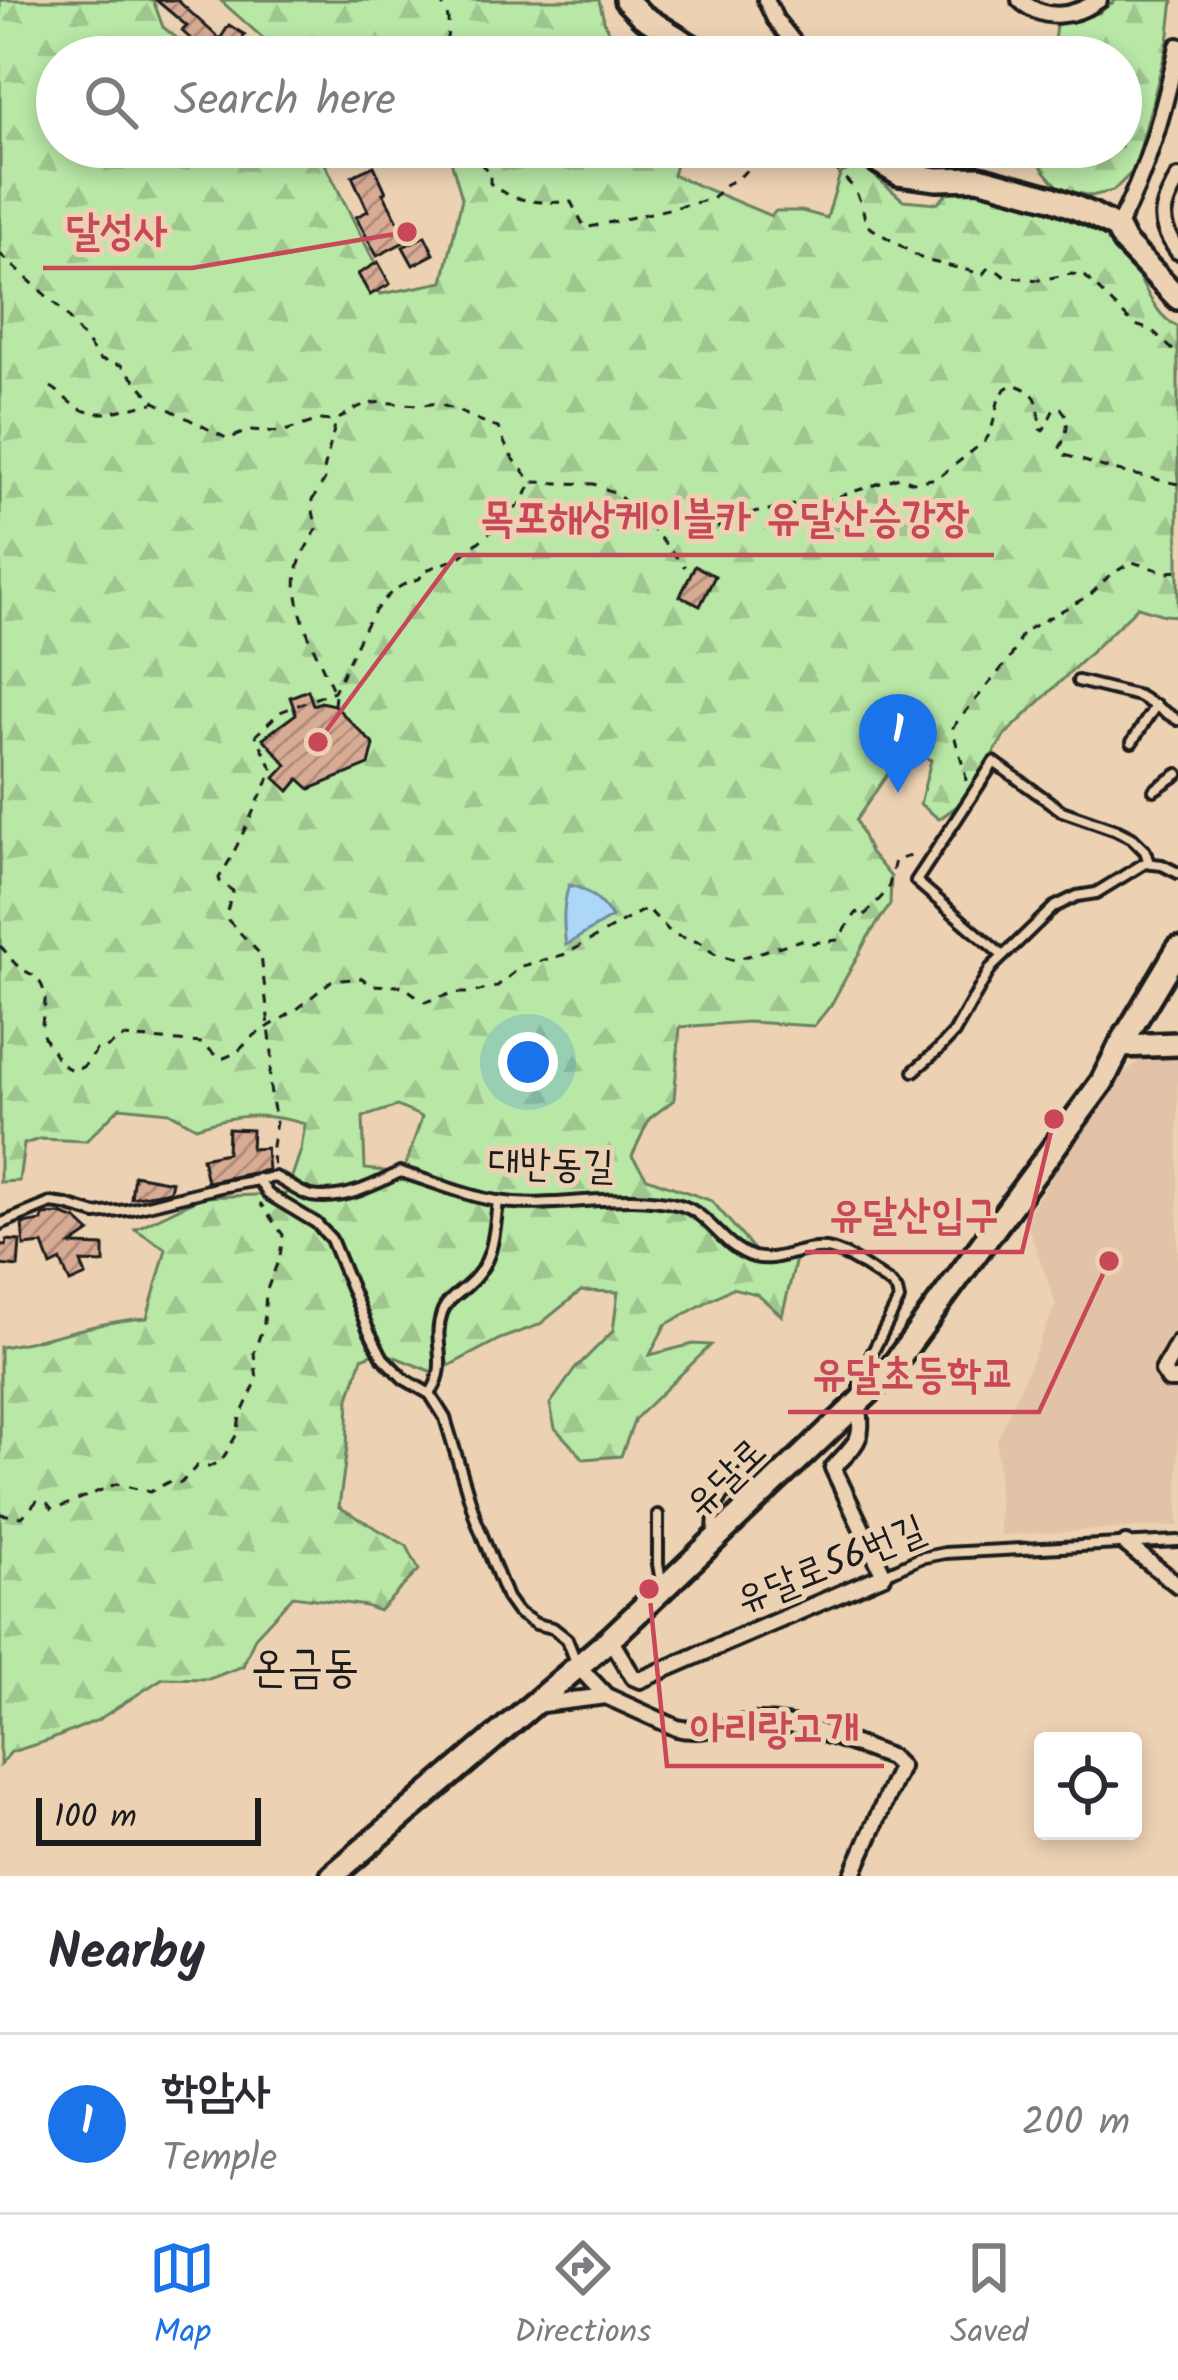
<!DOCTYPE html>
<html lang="en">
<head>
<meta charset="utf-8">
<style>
  body { margin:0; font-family:Kalam,"Poor Story",sans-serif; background:#f2f2f3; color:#2b2b33 }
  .controls { position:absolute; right:36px; bottom:36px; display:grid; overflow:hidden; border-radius:12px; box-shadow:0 6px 18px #0003 }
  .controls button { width:108px; height:108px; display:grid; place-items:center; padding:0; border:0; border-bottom:3px solid #e1e1e2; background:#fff; color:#2b2b33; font:60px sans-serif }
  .scale { position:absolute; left:36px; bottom:30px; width:225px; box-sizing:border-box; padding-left:12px; border:6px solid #1c1c1c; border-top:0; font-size:33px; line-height:42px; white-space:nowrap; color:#1c1c1c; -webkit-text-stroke:9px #ecd2b3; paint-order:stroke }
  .you { position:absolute; left:528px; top:1062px; width:42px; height:42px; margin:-30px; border:9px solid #fff; border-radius:50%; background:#1a73e8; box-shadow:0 0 0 18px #1a73e833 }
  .badge { display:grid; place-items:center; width:78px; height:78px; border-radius:50%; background:#1a73e8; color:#fff; font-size:39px; font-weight:700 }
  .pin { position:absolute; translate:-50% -99px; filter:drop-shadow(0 3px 6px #0008) }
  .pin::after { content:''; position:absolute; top:63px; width:42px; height:36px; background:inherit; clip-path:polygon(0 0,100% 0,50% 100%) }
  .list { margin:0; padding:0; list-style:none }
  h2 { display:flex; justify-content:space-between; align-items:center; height:156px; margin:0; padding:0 48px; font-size:51px }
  h2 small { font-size:39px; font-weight:400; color:#7c7c81 }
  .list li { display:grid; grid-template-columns:78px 1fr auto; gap:36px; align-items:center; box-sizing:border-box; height:180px; padding:0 48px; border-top:3px solid #e1e1e2 }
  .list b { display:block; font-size:45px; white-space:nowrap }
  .list p { margin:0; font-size:39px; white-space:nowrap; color:#7c7c81 }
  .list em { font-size:39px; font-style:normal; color:#7c7c81 }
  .icon { flex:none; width:66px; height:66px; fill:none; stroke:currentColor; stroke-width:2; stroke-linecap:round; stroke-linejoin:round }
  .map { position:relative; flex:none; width:1178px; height:1876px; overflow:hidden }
  .search { position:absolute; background:#fff; box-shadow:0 6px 18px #0003; left:36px; right:36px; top:36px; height:132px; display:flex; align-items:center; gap:30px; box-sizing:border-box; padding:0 42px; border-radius:66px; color:#7c7c81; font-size:45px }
  .sheet { height:336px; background:#fff }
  nav { display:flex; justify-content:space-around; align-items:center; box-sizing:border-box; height:168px; border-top:3px solid #e1e1e2; background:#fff; font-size:33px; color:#7c7c81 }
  nav a { display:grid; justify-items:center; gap:6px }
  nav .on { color:#1a73e8 }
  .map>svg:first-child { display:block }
  .built { fill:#e2c3a7 }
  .forest { fill:url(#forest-firs); stroke:#6a8261; stroke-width:3; fill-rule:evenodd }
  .water { fill:#acd7f7; stroke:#728c9f; stroke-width:3 }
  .building { fill:url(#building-hatch); stroke:#1c1c1c; stroke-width:3 }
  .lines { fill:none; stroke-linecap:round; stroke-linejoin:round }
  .lane-casing { stroke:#1c1c1c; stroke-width:16 }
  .street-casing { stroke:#1c1c1c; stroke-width:22 }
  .secondary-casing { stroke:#1c1c1c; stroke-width:30 }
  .path { stroke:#1c1c1c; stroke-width:3; stroke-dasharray:9 9; stroke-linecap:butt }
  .lane { stroke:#ecd2b3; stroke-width:8 }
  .street { stroke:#ecd2b3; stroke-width:14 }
  .secondary { stroke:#ecd2b3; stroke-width:21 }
  .labels { text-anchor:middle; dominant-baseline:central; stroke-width:10; stroke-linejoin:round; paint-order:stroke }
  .street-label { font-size:39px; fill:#1c1c1c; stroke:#ecd2b3 }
  .quarter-label { font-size:45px; fill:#1c1c1c; stroke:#ecd2b3 }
  .leader { fill:none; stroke:#c84758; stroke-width:4.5 }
  .callout-dot { fill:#c84758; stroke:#ecd2b3; stroke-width:4.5 }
  .callout-label { font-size:42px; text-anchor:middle; font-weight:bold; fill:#c84758; stroke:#ecd2b3; stroke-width:10; stroke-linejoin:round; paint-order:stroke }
</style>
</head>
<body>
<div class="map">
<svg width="1178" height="1876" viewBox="0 0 1178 1876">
  <defs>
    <pattern id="forest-firs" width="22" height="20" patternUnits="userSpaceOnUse" patternTransform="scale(3)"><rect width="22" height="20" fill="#b8e7a6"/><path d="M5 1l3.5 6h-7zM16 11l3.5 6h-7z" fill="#9ec68e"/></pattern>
    <pattern id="building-hatch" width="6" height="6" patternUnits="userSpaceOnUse" patternTransform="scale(3)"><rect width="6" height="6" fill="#d8ab94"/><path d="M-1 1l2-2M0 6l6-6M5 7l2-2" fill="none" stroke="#ae8a78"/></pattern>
  </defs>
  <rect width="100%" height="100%" fill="#ecd2b3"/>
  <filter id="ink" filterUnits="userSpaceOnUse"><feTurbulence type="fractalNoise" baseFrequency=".00833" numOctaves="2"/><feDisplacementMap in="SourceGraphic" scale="24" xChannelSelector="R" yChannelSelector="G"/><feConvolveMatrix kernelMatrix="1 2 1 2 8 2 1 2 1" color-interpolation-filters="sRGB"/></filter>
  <g filter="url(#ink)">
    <!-- built -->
    <path class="built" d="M1178 1054V1325L1153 1371 1155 1378 1165 1388 1178 1389V1526L1000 1535 997 1440 1056 1304 1025 1218 1110 1087 1142 1057Z"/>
    <!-- forest -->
    <g class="forest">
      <path d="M0 0H153L163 27 200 57H57V147H327L320 154 376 265 372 282 381 294 443 282 462 198 447 147H665L676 165 673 175 771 216 776 211H802L827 218 840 174 861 164 903 200 937 203 956 185 1095 224C1107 233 1116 240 1125 253 1141 276 1152 315 1178 327V616L1164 615 1138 607 1006 734 960 804 939 819 920 804 931 760 914 753 887 775 856 820 870 852 891 877 890 905 868 937 831 1005 814 1026 747 1022 680 1027 674 1100 649 1119 632 1156 647 1178 712 1201 756 1252 796 1259 782 1316 757 1294 732 1288 665 1325 650 1355 693 1344 711 1345 635 1419 621 1456 584 1459 555 1428 550 1404 575 1369 613 1331 618 1292 581 1291 539 1325 500 1339 435 1373 380 1351 362 1358 349 1398 347 1448 339 1507 407 1546 419 1570 379 1611 366 1606 293 1596 255 1637 243 1666 209 1679 163 1678 98 1720 50 1740 11 1752 0 1765V1347C50 1340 97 1321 147 1318L166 1249 135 1229 202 1197 286 1194 301 1150 305 1124C264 1112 236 1114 196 1127L169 1112 120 1107 86 1141 40 1139 24 1144 19 1181 0 1182ZM397 1106 422 1117 403 1173 365 1169 363 1117Z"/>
      <path d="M220 0H599L605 24 620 57H273L265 40Z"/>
      <path d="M1116 0H1173L1168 42 1135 169 1113 191 1091 196 1060 189 1043 169 1033 147H1121V57H1052L1056 25 1099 13Z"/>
    </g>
    <!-- water -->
    <path class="water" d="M569 885C589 889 600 901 612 917L566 945C563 926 563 903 569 885Z"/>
    <!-- building -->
    <g class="building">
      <path d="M156 0H177L220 39 229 25 245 35 241 41 262 57H221L206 47 203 50 182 31 187 26Z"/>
      <path d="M374 166 386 192 383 193 408 240 377 256 356 217 368 211 352 176Z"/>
      <path d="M425 236 434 254 413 265 403 247Z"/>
      <path d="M378 262 390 284 370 295 358 274Z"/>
      <path d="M695 566 715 576 700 606 680 596Z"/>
      <path d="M308 690 313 705 321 702 334 705 374 745 369 765 310 789 299 779 289 791 275 778 287 765 263 738 296 714 290 697Z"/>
      <path d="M228 1129 252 1130 251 1149 266 1148 268 1170 207 1182 202 1158 227 1153Z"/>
      <path d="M134 1175 172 1182 170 1191 131 1198Z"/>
      <path d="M60 1214 77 1220 90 1232 71 1245 104 1246V1263L81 1262 86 1276 70 1283 61 1261 51 1266 43 1244 24 1246 22 1224 42 1221 43 1215Z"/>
      <path d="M7 1240 20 1241 18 1267 0 1265V1244L6 1246Z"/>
    </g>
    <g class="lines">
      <!-- lane casing -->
      <g class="lane-casing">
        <g id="lane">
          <path d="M1078 681 1139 696 1178 720"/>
          <path d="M1132 742 1156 705"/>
          <path d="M1154 790 1178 774"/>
          <path d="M1003 956 916 881 994 762 1062 811 1116 830 1132 838 1145 851 1149 863"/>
          <path d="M914 1071 938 1050 954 1033 991 968 1054 907 1077 896 1096 893 1145 863 1162 865 1178 873"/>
          <path d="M258 1179 268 1194 316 1223 331 1239 368 1329 383 1358 404 1379 430 1394 445 1418 476 1520 507 1598 517 1612 536 1624 553 1628 567 1639 576 1662"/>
          <path d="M0 1224 51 1203 66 1205 96 1214 127 1210 220 1187 275 1177C286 1182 299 1193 311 1196 343 1201 373 1186 400 1172 432 1181 464 1196 497 1201 557 1211 621 1189 680 1205 711 1214 722 1248 754 1257 778 1263 802 1246 826 1249 848 1252 873 1273 891 1284L897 1291 899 1300 859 1379V1395"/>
          <path d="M430 1394C451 1364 431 1343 442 1313 446 1301 458 1294 467 1286 494 1263 494 1235 498 1201"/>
          <path d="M658 1515V1564L661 1582"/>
          <path d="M714 1532C709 1503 732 1486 750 1466"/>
          <path d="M885 1574 920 1558 945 1553 1178 1541"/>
        </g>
      </g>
      <!-- street casing -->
      <g class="street-casing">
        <g id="street">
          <path d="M766 0 775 19 805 57"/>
          <path d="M1020 0C1044 22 1074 17 1099 0"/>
          <path d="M888 147 922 175"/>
          <path d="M1178 178C1161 210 1156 221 1178 251"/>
          <path d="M1117 228C1148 170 1164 110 1178 46"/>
          <path d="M1178 1343 1163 1371 1169 1380H1178"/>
          <path d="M1126 1544 1178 1585"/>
          <path d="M610 1639 633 1677 640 1680 884 1575 833 1468C857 1442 865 1440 858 1403"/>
          <path d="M577 1665 606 1696 677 1728C705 1735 733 1721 762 1722 806 1723 848 1742 890 1757L900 1767 852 1876"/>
          <path d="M534 1705 606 1696"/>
        </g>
      </g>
      <!-- secondary casing -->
      <g class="secondary-casing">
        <g id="secondary">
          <path d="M626 0 642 16 708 57"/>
          <path d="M854 147 899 174 937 179 979 178 1052 198 1091 214 1117 228 1124 242 1178 298"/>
          <path d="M1120 1046 1178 1044"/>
          <path d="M332 1876 610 1639 884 1378 1102 1082 1120 1046 1178 949"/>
        </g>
      </g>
      <!-- path -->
      <g class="path">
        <path d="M438 0C453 14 448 31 445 50L450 57"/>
        <path d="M474 147 475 158 490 173V183C513 203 540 203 571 202L585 228 712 199 726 184 739 178 763 152 796 148 832 165 854 188 862 205 866 225 924 260 983 274 987 269H995L1004 276 1039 280 1071 274 1084 275 1133 324 1153 331 1178 355"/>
        <path d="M0 254 63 311 100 360 121 365 155 402 228 439 250 430 281 432 320 420 334 421"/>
        <path d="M51 387C60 392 66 400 75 406 99 422 128 406 153 403"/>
        <path d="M648 524 685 567"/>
        <path d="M334 705 335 695C321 661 291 610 297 574 299 557 309 543 317 529L311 502 326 478 324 470 336 421C370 396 378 403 417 405 423 406 430 403 436 404 447 405 484 423 498 428L509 453 532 482 594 484 617 494 647 523 667 520 716 528 744 515 840 496 899 477 913 482 938 478 985 441 991 432 998 402 1005 389 1012 384C1041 393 1038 402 1040 429L1043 431 1055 407 1061 408 1068 418 1066 435 1059 450 1065 455 1113 470 1178 484"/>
        <path d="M966 781C964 761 955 746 953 727L1011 657 1023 632 1090 595 1110 575 1132 562 1168 573 1178 569"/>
        <path d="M0 946C7 952 12 962 19 967 29 975 34 972 41 984 50 1001 41 1013 42 1030 42 1035 47 1043 50 1047 64 1073 80 1080 96 1050L106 1048 124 1037 203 1043 217 1057 224 1058 236 1053 255 1035 296 1010 331 981 362 978 370 985 403 986 425 1002 453 993H471L496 987 522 966 566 954 647 908 672 934 701 943 714 954 734 960 801 940 813 943 837 940 857 912 862 918 888 890 895 860 916 855"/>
        <path d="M274 1165 271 1152 276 1122 269 1082 272 1053 261 955 228 920 226 914 233 891 220 882 219 878 231 858 273 770 256 735 280 712 334 691C355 653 370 590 419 579L426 570 459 558 493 530 523 501 531 483"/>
        <path d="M0 1514 22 1517 37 1501 47 1503 53 1510 116 1484 150 1492 170 1481 181 1483 197 1466 209 1467 222 1460 237 1434 240 1417 257 1380 254 1353 264 1323 266 1292 280 1256 283 1235 260 1203"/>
      </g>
      <!-- lane -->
      <use href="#lane" class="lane"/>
      <!-- street -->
      <use href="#street" class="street"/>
      <!-- secondary -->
      <use href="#secondary" class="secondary"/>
    </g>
  </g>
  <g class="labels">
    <!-- street labels -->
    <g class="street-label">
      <text transform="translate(551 1166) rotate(2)">대반동길</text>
      <text transform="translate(727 1479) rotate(-44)">유달로</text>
      <text transform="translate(831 1566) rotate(-22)">유달로56번길</text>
    </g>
    <!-- quarter labels -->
    <g class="quarter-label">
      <text x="305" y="1669">온금동</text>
    </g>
  </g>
  <!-- callouts -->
  <path class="leader" d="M407 232L192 268H43M318 742L456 555H994M1054 1119L1022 1252H805M1109 1261L1039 1412H788M649 1589L667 1766H884"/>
  <g class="callout-dot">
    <circle cx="407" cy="232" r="12"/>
    <circle cx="318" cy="742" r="12"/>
    <circle cx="1054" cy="1119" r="12"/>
    <circle cx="1109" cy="1261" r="12"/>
    <circle cx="649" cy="1589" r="12"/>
  </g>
  <g class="callout-label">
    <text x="117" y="244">달성사</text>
    <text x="725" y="531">목포해상케이블카 유달산승강장</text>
    <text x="914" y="1228">유달산입구</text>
    <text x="914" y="1387">유달초등학교</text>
    <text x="775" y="1742">아리랑고개</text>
  </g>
</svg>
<div class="controls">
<button><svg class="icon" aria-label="locate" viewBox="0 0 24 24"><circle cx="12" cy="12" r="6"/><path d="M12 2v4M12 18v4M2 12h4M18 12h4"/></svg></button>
</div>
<div class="scale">100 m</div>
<div class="you"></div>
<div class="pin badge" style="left:898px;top:793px">1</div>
<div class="search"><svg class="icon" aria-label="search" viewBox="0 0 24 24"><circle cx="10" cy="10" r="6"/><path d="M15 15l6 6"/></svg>Search here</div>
</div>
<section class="sheet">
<h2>Nearby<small></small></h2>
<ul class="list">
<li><span class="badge">1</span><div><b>학암사</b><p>Temple</p></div><em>200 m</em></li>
</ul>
</section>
<nav>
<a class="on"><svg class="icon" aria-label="map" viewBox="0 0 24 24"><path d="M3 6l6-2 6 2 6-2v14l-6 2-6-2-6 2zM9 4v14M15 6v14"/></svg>Map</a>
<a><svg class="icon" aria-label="directions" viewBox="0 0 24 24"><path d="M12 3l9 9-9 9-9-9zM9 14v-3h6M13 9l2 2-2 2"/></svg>Directions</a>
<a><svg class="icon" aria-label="saved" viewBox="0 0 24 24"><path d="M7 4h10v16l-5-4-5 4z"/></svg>Saved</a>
</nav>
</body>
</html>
